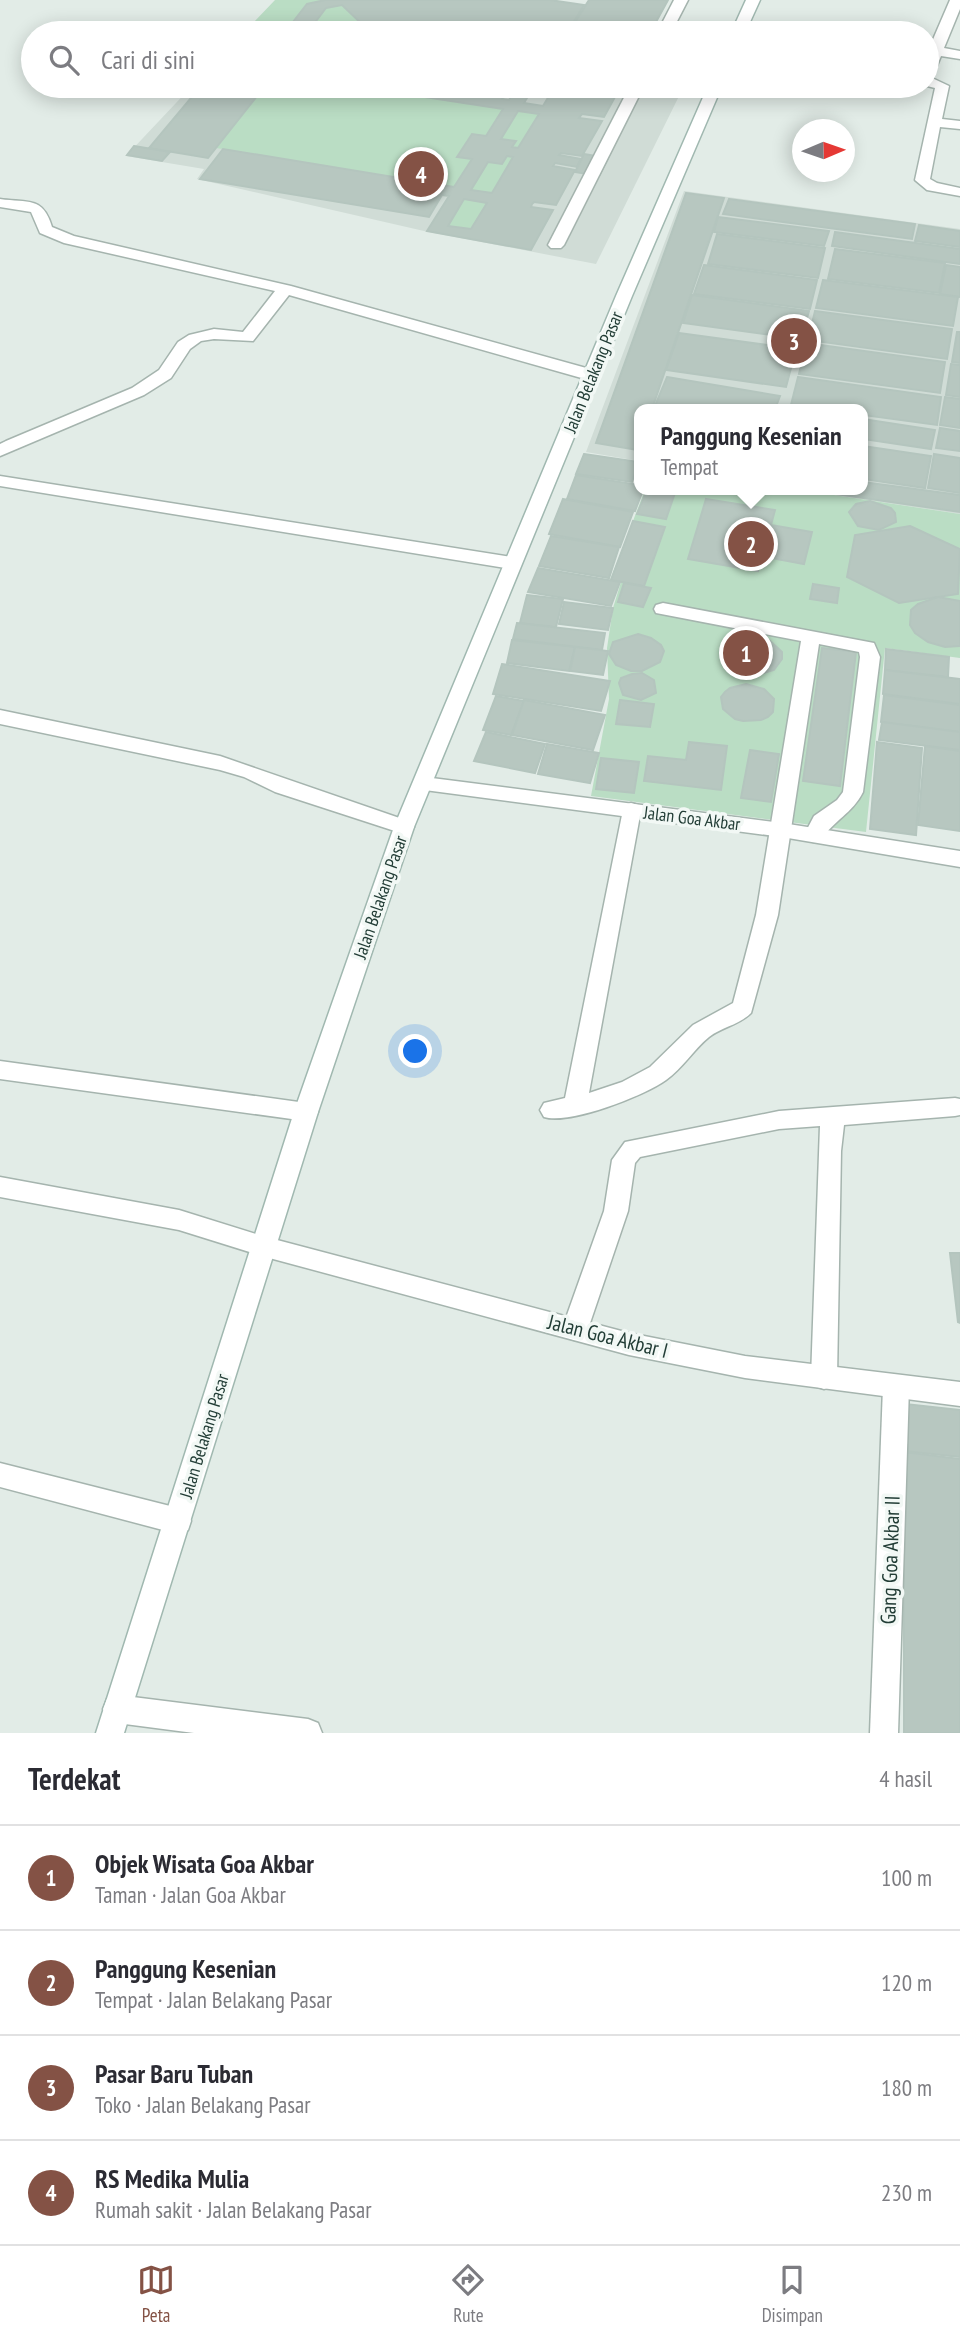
<!DOCTYPE html>
<html lang="id">
<head>
<meta charset="utf-8">
<style>
  body { margin:0; font-family:"PT Sans Narrow",sans-serif; background:#f7f7f7; color:#2b2b33 }
  .compass { position:absolute; left:792px; top:119px; width:63px; height:63px; border-radius:50%; background:#fff; box-shadow:0 4px 18px #0003; rotate:88deg }
  .you { position:absolute; left:416px; top:1052px; width:24px; height:24px; margin:-18px; border:5px solid #fff; border-radius:50%; background:#1a73e8; box-shadow:0 0 0 10px #1a73e833 }
  .badge { display:grid; place-items:center; width:46px; height:46px; border-radius:50%; background:#845245; color:#fff; font-size:23px; font-weight:700 }
  .pin { position:absolute; translate:-50% -50%; border:4px solid #fff; box-shadow:0 2px 7px #0006 }
  .popup { position:absolute; left:634px; top:404px; width:234px; height:91px; box-sizing:border-box; display:grid; place-content:center; border-radius:14px; background:#fff; filter:drop-shadow(0 2px 5px #0005); font-size:23px; white-space:nowrap; color:#7c7c81 }
  .popup b { font-size:26px; color:#2b2b33 }
  .popup::after { content:''; position:absolute; left:50%; top:100%; margin-left:-14px; border:14px solid transparent; border-top-color:#fff }
  .list { margin:0; padding:0; list-style:none }
  h2 { display:flex; justify-content:space-between; align-items:center; height:91px; margin:0; padding:0 28px; font-size:30px }
  h2 small { font-size:23px; font-weight:400; color:#7c7c81 }
  .list li { display:grid; grid-template-columns:46px 1fr auto; gap:21px; align-items:center; box-sizing:border-box; height:105px; padding:0 28px; border-top:2px solid #e1e1e2 }
  .list b { display:block; font-size:26px; white-space:nowrap }
  .list p { margin:0; font-size:23px; white-space:nowrap; color:#7c7c81 }
  .list em { font-size:23px; font-style:normal; color:#7c7c81 }
  .icon { flex:none; width:38px; height:38px; fill:none; stroke:currentColor; stroke-width:2; stroke-linecap:round; stroke-linejoin:round }
  .map { position:relative; flex:none; width:960px; height:1733px; overflow:hidden }
  .search { position:absolute; background:#fff; box-shadow:0 4px 18px #0003; left:21px; right:21px; top:21px; height:77px; display:flex; align-items:center; gap:18px; box-sizing:border-box; padding:0 24px; border-radius:38px; color:#7c7c81; font-size:26px }
  .sheet { height:511px; background:#fff }
  nav { display:flex; justify-content:space-around; align-items:center; box-sizing:border-box; height:98px; border-top:2px solid #e1e1e2; background:#fff; font-size:19px; color:#7c7c81 }
  nav a { display:grid; justify-items:center; gap:4px }
  nav .on { color:#845245 }
  .map>svg:first-child { display:block }
  .built { fill:#d0dcd6 }
  .green { fill:#baddc4 }
  .building { fill:#b7c7c0; stroke:#b4c5be; stroke-width:2; fill-rule:evenodd }
  .lines { fill:none; stroke-linecap:round; stroke-linejoin:round }
  .lane-casing { stroke:#a5b4ae; stroke-width:3 }
  .street-casing { stroke:#a5b4ae; stroke-width:3 }
  .secondary-casing { stroke:#a0b8b0; stroke-width:3 }
  .lane { fill:#fff; fill-rule:evenodd }
  .street { fill:#fff; fill-rule:evenodd }
  .secondary { fill:#fff; fill-rule:evenodd }
  .labels { text-anchor:middle; dominant-baseline:central; stroke-width:7; stroke-linejoin:round; paint-order:stroke }
  .street-label { font-size:18px; fill:#223d36; stroke:#f2f8f5 }
  .near-street-label { font-size:21px; fill:#223d36; stroke:#f2f8f5 }
</style>
</head>
<body>
<div class="map">
<svg width="960" height="1733" viewBox="0 0 960 1733">
  <rect width="100%" height="100%" fill="#e2ece7"/>
  <!-- built -->
  <g class="built">
    <path d="M192 86H684L596 264 424 231 197 179 204 169 126 156Z"/>
    <path d="M684 191 960 229V514L801 490H863V409H639V461L586 452Z"/>
  </g>
  <!-- green -->
  <g class="green">
    <path d="M275 0H325L307 4 289 27 254 22Z"/>
    <path d="M342 5 364 26 410 33H307L326 8Z"/>
    <path d="M265 86H353L503 109 486 136 472 134 457 156 472 159 454 187 216 148Z"/>
    <path d="M518 111 539 114 518 148 512 147 516 141 501 139Z"/>
    <path d="M507 156 513 157 492 193 471 190 488 162 502 164Z"/>
    <path d="M464 199 487 203 471 229 448 226Z"/>
    <path d="M645 490H801L960 514V658L885 648 866 832 591 796 609 699 607 648 613 608 621 582 610 580Z"/>
  </g>
  <!-- building -->
  <g class="building">
    <path d="M325 0H550L584 5 567 33H410L364 26 342 5 326 8 307 33H245L254 22 289 27 307 4Z"/>
    <path d="M589 0H668L650 33H568Z"/>
    <path d="M201 86H265L208 158 149 148Z"/>
    <path d="M353 86H510L502 99 509 100 518 86H534L524 103 543 106 555 86H621L604 117 582 114 579 118 602 121 582 156 561 153 559 155 581 159 577 167 555 163 553 166 575 170 556 205 534 202 532 204 531 207 553 210 531 250 427 231 449 196 442 195 429 217 200 179 223 149 454 187 472 159 457 157 472 134 486 136 503 109ZM518 111 539 114 518 148 512 147 516 141 501 139ZM507 156 513 157 492 193 471 190 488 162 502 164ZM464 199 487 203 471 229 448 226Z"/>
    <path d="M134 146 170 152 162 161 127 155Z"/>
    <path d="M584 154 608 158 599 176 575 172Z"/>
    <path d="M686 193 724 198 652 409H639L638 450 596 443Z"/>
    <path d="M729 199 915 224 912 239 723 214Z"/>
    <path d="M718 217 829 231 824 246 714 232Z"/>
    <path d="M919 225 960 231V247L915 241Z"/>
    <path d="M835 232 960 249V264L832 246Z"/>
    <path d="M717 234 825 248 818 278 708 264Z"/>
    <path d="M835 249 945 263 939 293 828 279Z"/>
    <path d="M704 265 817 280 810 309 694 294Z"/>
    <path d="M946 265 960 267V297L940 294Z"/>
    <path d="M823 280 958 297 953 326 816 308Z"/>
    <path d="M692 295 809 311 801 339 683 323Z"/>
    <path d="M815 311 952 329 947 359 808 340Z"/>
    <path d="M957 332H960V363L952 362Z"/>
    <path d="M679 333 796 349 786 387 666 370Z"/>
    <path d="M806 343 945 362 940 393 799 374Z"/>
    <path d="M951 364 960 365V397L946 395Z"/>
    <path d="M667 377 780 396 775 409 654 408Z"/>
    <path d="M798 377 941 397 937 425 863 415V409H820L791 405Z"/>
    <path d="M945 397 960 399V428L940 425Z"/>
    <path d="M863 419 935 430 931 449 863 439Z"/>
    <path d="M940 428 960 431V451L936 448Z"/>
    <path d="M863 446 931 456 925 488 863 479Z"/>
    <path d="M584 454 639 462 632 482 576 474Z"/>
    <path d="M934 454 960 458V493L928 488Z"/>
    <path d="M576 475 639 485V490H643L635 511 567 499Z"/>
    <path d="M863 482 960 495V512L815 491 863 490Z"/>
    <path d="M647 490H676L666 519 637 514Z"/>
    <path d="M563 499 633 512 620 547 549 534Z"/>
    <path d="M706 499 775 510 771 525 812 532 804 564 761 556 758 571 688 559Z"/>
    <path d="M870 501 891 508 895 513 896 522 879 530 858 526 849 512 856 504Z"/>
    <path d="M633 521 665 527 644 586 611 580Z"/>
    <path d="M910 526 960 549 958 594 899 603 847 577 855 535Z"/>
    <path d="M551 536 619 547 609 578 539 566Z"/>
    <path d="M538 568 620 582 611 606 528 592Z"/>
    <path d="M624 583 651 588 643 607 618 602Z"/>
    <path d="M813 584 839 588 837 603 810 599Z"/>
    <path d="M527 595 563 599 556 627 520 623Z"/>
    <path d="M938 597 960 601V646L945 647 928 642 915 633 910 625 911 610 918 604Z"/>
    <path d="M564 602 613 608 608 630 559 624Z"/>
    <path d="M517 623 605 633 602 650 513 639Z"/>
    <path d="M638 634 651 638 661 645 664 651 660 662 642 671H631L616 665 609 654 613 642Z"/>
    <path d="M753 635 770 641 782 652V659L774 670 757 675H747L738 672 725 662 722 655 727 643 734 638Z"/>
    <path d="M512 640 575 647 569 671 507 663Z"/>
    <path d="M575 647 608 651 603 675 570 671Z"/>
    <path d="M822 648 856 652 840 786 803 781Z"/>
    <path d="M886 649 949 657 948 677 885 670Z"/>
    <path d="M502 664 610 681 601 711 493 694Z"/>
    <path d="M885 670 960 679V704L883 694Z"/>
    <path d="M632 674 642 673 654 680 656 693 641 700 623 695 619 683 621 678Z"/>
    <path d="M746 684 764 689 774 699 773 712 768 717 761 720 743 721 735 719 723 709 721 697 725 692 730 688Z"/>
    <path d="M884 695 960 705V732L881 722Z"/>
    <path d="M496 696 524 701 511 735 483 730Z"/>
    <path d="M524 700 605 715 593 750 512 735Z"/>
    <path d="M620 700 654 704 650 727 616 724Z"/>
    <path d="M882 722 960 732V750L879 740Z"/>
    <path d="M486 732 545 744 535 773 474 761Z"/>
    <path d="M689 742 727 746 721 790 644 781 648 756 686 760Z"/>
    <path d="M877 742 922 748 916 835 870 829Z"/>
    <path d="M547 744 599 753 590 783 538 774Z"/>
    <path d="M925 746 960 751V831L918 825Z"/>
    <path d="M750 750 779 754 771 802 741 798Z"/>
    <path d="M601 758 639 762 634 793 596 789Z"/>
    <path d="M950 1253H960V1323L958 1322Z"/>
    <path d="M905 1404 960 1410V1457L905 1451Z"/>
    <path d="M904 1452 960 1459V1733H904Z"/>
  </g>
  <g class="lines">
    <!-- lane casing -->
    <g class="lane-casing">
      <g id="lane">
        <path d="M674 0H688L671 33H657Z"/>
        <path d="M950 0H960V9L944 48 960 51V59L941 56 932 78 949 86 942 119 960 121V129L940 127 930 179 937 183 960 188V196L927 190 915 180 935 88 927 86 928 51Z"/>
        <path d="M630 86H644L564 245 561 248H551L548 245Z"/>
        <path d="M663 603 874 643 880 657 863 792C853 813 833 821 821 840L814 842 807 840 804 835 814 816 837 800 843 792 860 657 859 652 819 644 778 915 751 1013C739 1025 722 1027 709 1037 693 1050 683 1068 666 1080 644 1096 569 1125 544 1117L540 1110 544 1103 565 1098 624 805 631 803 638 805 641 810 589 1093 622 1082 650 1067 693 1025 733 1003 756 915 801 641 656 613 654 609 656 605Z"/>
        <path d="M955 1098 960 1099V1115L955 1116 844 1125 841 1151 837 1378 833 1386 824 1389 815 1386 811 1378 820 1126 779 1129 640 1157 635 1163 628 1211 588 1329 584 1337 575 1340 566 1337 562 1329 604 1211 612 1160 625 1142 779 1111Z"/>
        <path d="M896 1375 905 1379 909 1387 898 1733H870L883 1387 887 1379Z"/>
        <path d="M117 1695 308 1719 318 1723 322 1733H194L117 1723 107 1719 103 1709 107 1699Z"/>
      </g>
    </g>
    <!-- street casing -->
    <g class="street-casing">
      <g id="street">
        <path d="M0 199C28 203 43 196 52 227L74 236 291 286 597 371 599 375 591 380 585 379 289 295 253 341 214 339 201 341 190 349 171 378 144 395 0 456V444L6 441 132 388 159 370 178 342 189 335 214 329 243 332 275 291 64 243 40 233 31 212 0 207Z"/>
        <path d="M0 476 512 557 521 563 512 569 0 486Z"/>
        <path d="M0 710 220 756 411 822 414 827 411 832 404 834 275 792 244 777 220 770 0 724Z"/>
        <path d="M424 777 782 823 960 851V867L782 837 417 789 414 784 417 779Z"/>
        <path d="M0 1061 306 1103 314 1105 318 1112 314 1119 306 1121 0 1079Z"/>
        <path d="M0 1177 179 1210 262 1236 629 1333 745 1356 960 1382V1406L745 1378 629 1355 262 1256 179 1230 0 1197Z"/>
        <path d="M0 1463 178 1508 188 1512 191 1521 188 1530 178 1534 0 1487Z"/>
      </g>
    </g>
    <!-- secondary casing -->
    <g class="secondary-casing">
      <g id="secondary">
        <path d="M746 0H760L745 33H731Z"/>
        <path d="M708 86H722L632 296 414 827 318 1112 124 1733H96L294 1112 394 827 616 296Z"/>
      </g>
    </g>
    <!-- lane -->
    <use href="#lane" class="lane"/>
    <!-- street -->
    <use href="#street" class="street"/>
    <!-- secondary -->
    <use href="#secondary" class="secondary"/>
  </g>
  <g class="labels">
    <!-- street labels -->
    <g class="street-label">
      <text transform="translate(593 372) rotate(-68)">Jalan Belakang Pasar</text>
      <text transform="translate(692 818) rotate(7)">Jalan Goa Akbar</text>
      <text transform="translate(380 897) rotate(-71)">Jalan Belakang Pasar</text>
      <text transform="translate(204 1436) rotate(-73)">Jalan Belakang Pasar</text>
    </g>
    <!-- near-street labels -->
    <g class="near-street-label">
      <text transform="translate(608 1336) rotate(14)">Jalan Goa Akbar I</text>
      <text transform="translate(890 1560) rotate(-88)">Gang Goa Akbar II</text>
    </g>
  </g>
</svg>
<svg class="compass" viewBox="-18 -18 36 36"><path d="M0-13l5 13h-10z" fill="#e53935"/><path d="M0 13l5-13h-10z" fill="#7c7c81"/></svg>
<div class="you"></div>
<div class="pin badge" style="left:746px;top:653px">1</div>
<div class="pin badge" style="left:751px;top:544px">2</div>
<div class="popup"><b>Panggung Kesenian</b>Tempat</div>
<div class="pin badge" style="left:794px;top:341px">3</div>
<div class="pin badge" style="left:421px;top:174px">4</div>
<div class="search"><svg class="icon" aria-label="search" viewBox="0 0 24 24"><circle cx="10" cy="10" r="6"/><path d="M15 15l6 6"/></svg>Cari di sini</div>
</div>
<section class="sheet">
<h2>Terdekat<small>4 hasil</small></h2>
<ul class="list">
<li><span class="badge">1</span><div><b>Objek Wisata Goa Akbar</b><p>Taman · Jalan Goa Akbar</p></div><em>100 m</em></li>
<li><span class="badge">2</span><div><b>Panggung Kesenian</b><p>Tempat · Jalan Belakang Pasar</p></div><em>120 m</em></li>
<li><span class="badge">3</span><div><b>Pasar Baru Tuban</b><p>Toko · Jalan Belakang Pasar</p></div><em>180 m</em></li>
<li><span class="badge">4</span><div><b>RS Medika Mulia</b><p>Rumah sakit · Jalan Belakang Pasar</p></div><em>230 m</em></li>
</ul>
</section>
<nav>
<a class="on"><svg class="icon" aria-label="map" viewBox="0 0 24 24"><path d="M3 6l6-2 6 2 6-2v14l-6 2-6-2-6 2zM9 4v14M15 6v14"/></svg>Peta</a>
<a><svg class="icon" aria-label="directions" viewBox="0 0 24 24"><path d="M12 3l9 9-9 9-9-9zM9 14v-3h6M13 9l2 2-2 2"/></svg>Rute</a>
<a><svg class="icon" aria-label="saved" viewBox="0 0 24 24"><path d="M7 4h10v16l-5-4-5 4z"/></svg>Disimpan</a>
</nav>
</body>
</html>
